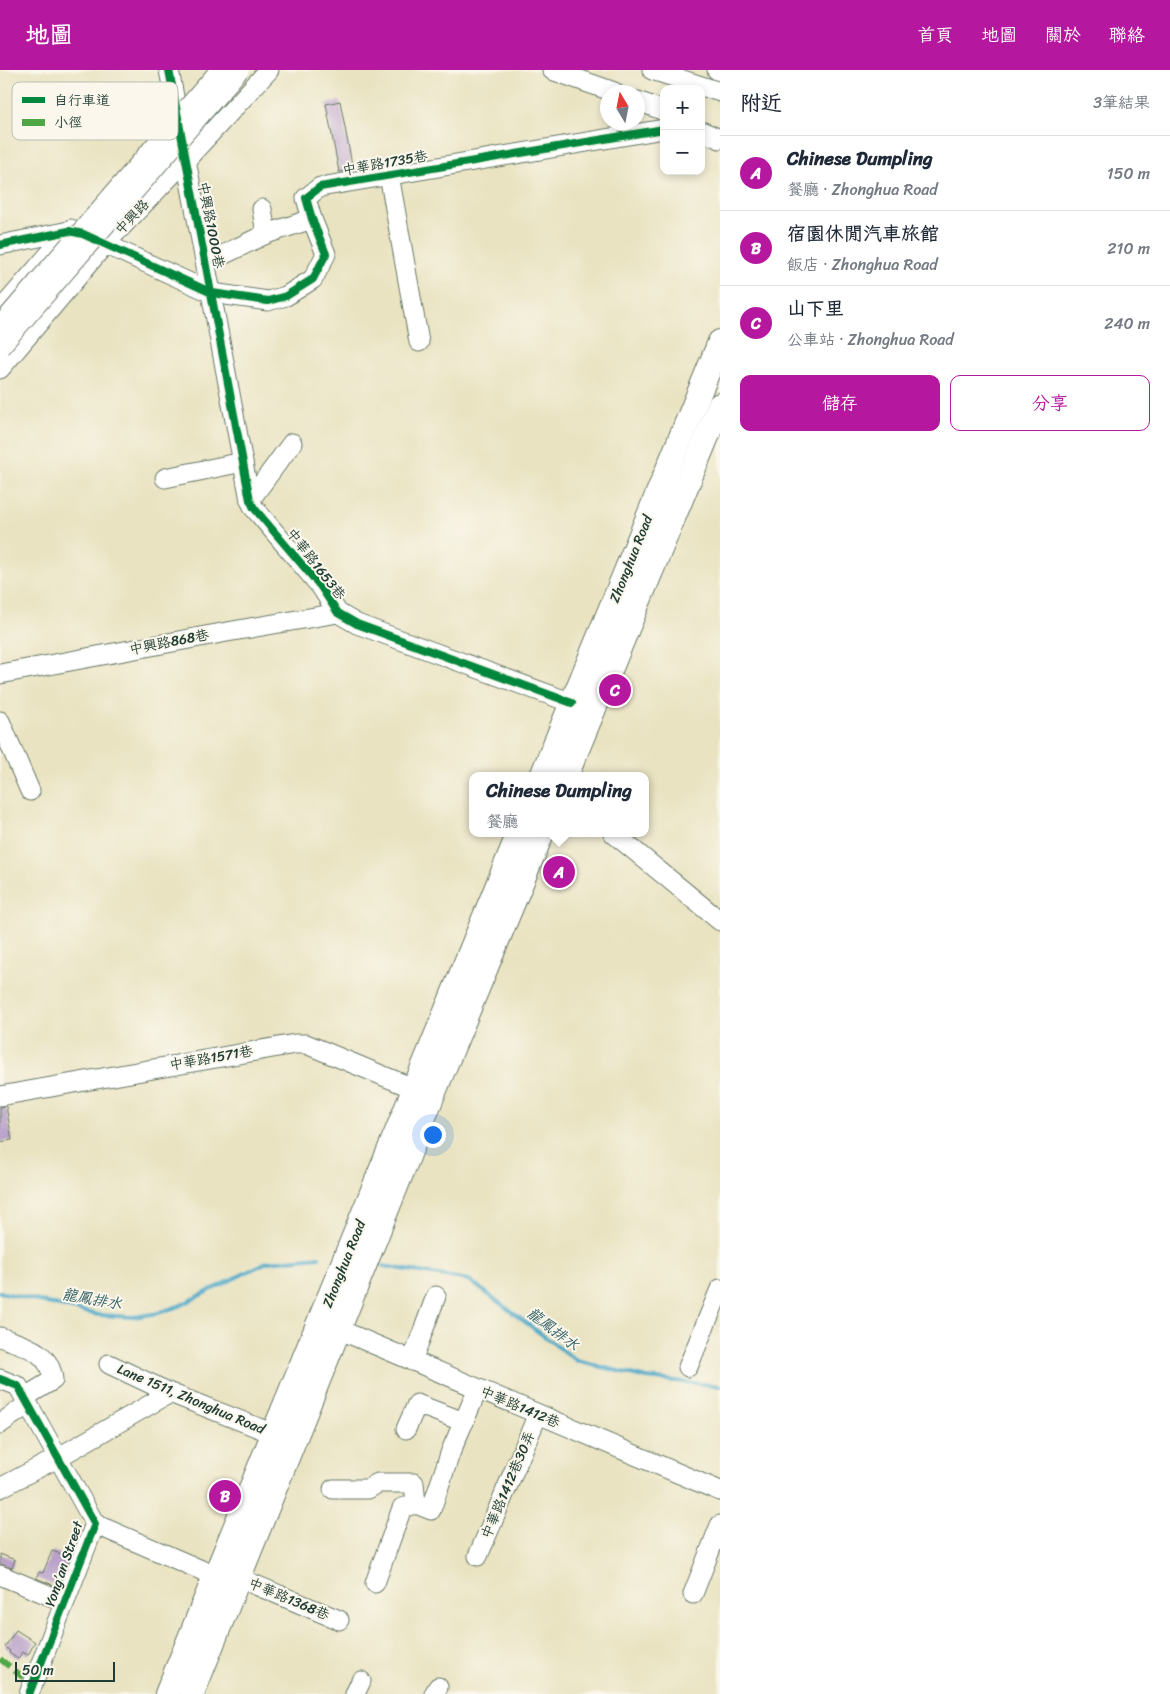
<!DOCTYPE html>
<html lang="zh-TW">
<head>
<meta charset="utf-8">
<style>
  body { margin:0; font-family:Sriracha,"LXGW WenKai TC",sans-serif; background:#f6f6f7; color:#1f2937 }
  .controls { position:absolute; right:15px; top:15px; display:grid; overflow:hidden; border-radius:10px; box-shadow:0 2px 8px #0003 }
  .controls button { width:45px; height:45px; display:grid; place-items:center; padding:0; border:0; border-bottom:1px solid #e0e1e3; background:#fff; color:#1f2937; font:25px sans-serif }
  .compass { position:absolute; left:600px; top:15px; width:45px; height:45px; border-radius:50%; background:#fff; box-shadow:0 2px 8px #0003; rotate:350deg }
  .scale { position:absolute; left:15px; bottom:12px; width:100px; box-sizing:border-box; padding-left:5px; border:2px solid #1f3d34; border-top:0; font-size:14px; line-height:18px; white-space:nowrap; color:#1f3d34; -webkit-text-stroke:4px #fbf7ec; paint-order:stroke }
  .you { position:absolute; left:432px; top:1064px; width:18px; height:18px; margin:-12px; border:4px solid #fff; border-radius:50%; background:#1a73e8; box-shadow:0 0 0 8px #1a73e833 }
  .badge { display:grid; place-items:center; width:32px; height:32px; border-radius:50%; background:#b5179e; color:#fff; font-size:16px; font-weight:700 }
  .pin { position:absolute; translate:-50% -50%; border:2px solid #fff; box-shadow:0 1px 5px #0006 }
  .popup { position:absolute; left:469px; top:702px; width:180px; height:65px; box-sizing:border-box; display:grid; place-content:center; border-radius:10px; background:#fff; filter:drop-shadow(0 1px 4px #0005); font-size:16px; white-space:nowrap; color:#747a83 }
  .popup b { font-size:19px; color:#1f2937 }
  .popup::after { content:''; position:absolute; left:50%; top:100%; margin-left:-10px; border:10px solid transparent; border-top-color:#fff }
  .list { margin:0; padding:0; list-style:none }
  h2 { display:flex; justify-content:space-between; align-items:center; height:65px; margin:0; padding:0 20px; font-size:21px }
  h2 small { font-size:16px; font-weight:400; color:#747a83 }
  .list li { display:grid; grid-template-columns:32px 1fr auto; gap:15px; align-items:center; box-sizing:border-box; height:75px; padding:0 20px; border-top:1px solid #e0e1e3 }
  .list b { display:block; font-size:19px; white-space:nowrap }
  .list p { margin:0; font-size:16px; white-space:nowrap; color:#747a83 }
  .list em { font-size:16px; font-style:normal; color:#747a83 }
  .actions { display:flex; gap:10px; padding:15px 20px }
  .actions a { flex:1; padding:11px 0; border:1px solid #b5179e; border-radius:10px; text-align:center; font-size:18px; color:#b5179e }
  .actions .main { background:#b5179e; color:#fff }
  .map { position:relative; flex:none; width:720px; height:1624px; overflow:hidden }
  header { display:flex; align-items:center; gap:30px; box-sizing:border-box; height:70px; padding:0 25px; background:#b5179e; color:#fff }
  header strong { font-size:24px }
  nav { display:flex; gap:28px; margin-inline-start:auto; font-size:18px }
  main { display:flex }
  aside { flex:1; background:#fff }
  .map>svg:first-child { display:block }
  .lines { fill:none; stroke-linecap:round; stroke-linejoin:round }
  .stream { stroke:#49a7c8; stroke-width:4 }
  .building { fill:#b9a1ca }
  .minor-casing { stroke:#667765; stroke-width:21 }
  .major-casing { stroke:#667765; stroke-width:26 }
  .minor { stroke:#fff; stroke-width:19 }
  .major { stroke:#fff; stroke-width:24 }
  .minor-bridge-casing { stroke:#667765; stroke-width:21; stroke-linecap:butt }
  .minor-bridge { stroke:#fff; stroke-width:19 }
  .quiet { stroke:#4fa644; stroke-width:6; stroke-dasharray:12 6; stroke-linecap:butt }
  .cycleway-casing { stroke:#fbf7ec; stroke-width:11 }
  .cycleway { stroke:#00873e; stroke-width:8 }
  .labels { text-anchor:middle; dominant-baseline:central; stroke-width:4; stroke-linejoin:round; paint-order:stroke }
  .street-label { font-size:14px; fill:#1f3d34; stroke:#fbf7ec }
  .water-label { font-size:15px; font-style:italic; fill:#2c5d60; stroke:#fbf7ec }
  .key { fill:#fbf7ec; stroke:#b9bfb5; stroke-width:1 }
  .key-label { font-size:14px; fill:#1f3d34 }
</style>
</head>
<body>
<header>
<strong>地圖</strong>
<nav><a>首頁</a><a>地圖</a><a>關於</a><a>聯絡</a></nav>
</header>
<main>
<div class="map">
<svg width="720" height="1624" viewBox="0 0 720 1624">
  <rect width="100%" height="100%" fill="#fbf7ec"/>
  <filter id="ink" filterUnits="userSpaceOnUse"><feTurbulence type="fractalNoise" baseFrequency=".02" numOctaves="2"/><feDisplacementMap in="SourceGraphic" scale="10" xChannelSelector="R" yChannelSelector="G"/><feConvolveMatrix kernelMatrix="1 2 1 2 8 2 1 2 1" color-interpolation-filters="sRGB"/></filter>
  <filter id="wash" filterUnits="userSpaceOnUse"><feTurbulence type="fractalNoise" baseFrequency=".0096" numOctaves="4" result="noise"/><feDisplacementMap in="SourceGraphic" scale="20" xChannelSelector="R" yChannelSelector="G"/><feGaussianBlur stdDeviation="1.12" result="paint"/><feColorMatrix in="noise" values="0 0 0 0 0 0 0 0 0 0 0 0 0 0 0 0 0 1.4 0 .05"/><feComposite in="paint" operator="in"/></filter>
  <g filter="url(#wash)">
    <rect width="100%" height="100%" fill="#e9e3c1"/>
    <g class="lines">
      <!-- stream -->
      <g class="stream">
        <path d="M383 1196 469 1210 577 1291 647 1308 720 1316"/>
        <path d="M0 1222 98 1245 134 1247 158 1243 179 1236 267 1192 319 1187"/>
      </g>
    </g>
    <g id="blocks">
      <!-- building -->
      <g class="building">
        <path d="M340 31 353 100 339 102 326 34Z"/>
        <path d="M6 1036 12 1070 0 1072V1037Z"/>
        <path d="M52 1481 70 1487 58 1517 36 1508 39 1502 43 1503Z"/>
        <path d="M0 1484 15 1490 12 1498 0 1494Z"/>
        <path d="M16 1560 35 1572 28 1585 22 1582 18 1589 9 1583 10 1581 5 1577Z"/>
      </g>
    </g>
  </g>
  <g filter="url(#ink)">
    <use href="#blocks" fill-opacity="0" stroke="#667765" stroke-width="1"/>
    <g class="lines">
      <!-- minor casing -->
      <g class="minor-casing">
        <g id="minor">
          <path d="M169 0 250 430 254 438 321 517 338 543 357 554 572 633"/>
          <path d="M552 0 614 22"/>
          <path d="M652 0 720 22"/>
          <path d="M717 0 720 1"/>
          <path d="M638 31 664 41"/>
          <path d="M701 61 720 69"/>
          <path d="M389 105 419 272"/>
          <path d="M262 139 266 164"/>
          <path d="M0 175 69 161 83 164 212 223 268 231 286 226 313 209 326 184 312 149 306 128 320 117 664 59"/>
          <path d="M206 193 266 164 312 149"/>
          <path d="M0 241 71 159"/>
          <path d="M0 299 106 173 185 91 269 0"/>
          <path d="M165 408 243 392"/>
          <path d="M250 430 292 373"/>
          <path d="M0 604 227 562 338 543"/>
          <path d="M0 651 30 721"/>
          <path d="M613 763 720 851"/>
          <path d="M0 1026 295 974H306L415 1019"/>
          <path d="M326 1254 720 1421"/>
          <path d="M0 1267C24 1276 50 1280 53 1310L25 1327"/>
          <path d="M412 1291 436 1226"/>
          <path d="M109 1294 170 1323 274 1364"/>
          <path d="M688 1297 720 1219"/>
          <path d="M0 1309 18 1316 95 1454 29 1624"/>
          <path d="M0 1354 28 1334"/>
          <path d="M406 1359 417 1334 464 1352"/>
          <path d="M0 1418 59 1387 170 1323"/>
          <path d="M333 1419H368L378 1413H414L416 1434"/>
          <path d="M95 1454 215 1506"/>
          <path d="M478 1486 538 1344"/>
          <path d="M0 1505 65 1532"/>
          <path d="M239 1508 339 1550"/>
          <path d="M375 1513 402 1438 416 1434 431 1440 451 1381 478 1319"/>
          <path d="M693 1524 720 1455"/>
          <path d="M355 1624 361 1611"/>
          <path d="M434 1624 438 1617"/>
        </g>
      </g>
      <!-- major casing -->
      <g class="major-casing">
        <g id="major">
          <path d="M542 706 720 272"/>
          <path d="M566 706 720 335"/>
          <path d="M167 1624 519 763"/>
          <path d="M192 1624 434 1022 542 763"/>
        </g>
      </g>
      <!-- minor -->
      <use href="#minor" class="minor"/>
      <!-- major -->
      <use href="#major" class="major"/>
      <!-- minor-bridge casing -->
      <g class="minor-bridge-casing">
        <g id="minor-bridge">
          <path d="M0 256 220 0"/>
          <path d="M0 277 239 0"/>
        </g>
      </g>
      <!-- minor-bridge -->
      <use href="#minor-bridge" class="minor-bridge"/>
      <!-- quiet -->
      <path class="quiet" d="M0 1589 33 1615"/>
      <!-- cycleway casing -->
      <g class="cycleway-casing">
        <g id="cycleway">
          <path d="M169 0 250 430 254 438 321 517 338 543 357 554 572 633"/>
          <path d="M0 175 69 161 83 164 212 223 268 231 286 226 313 209 326 184 312 149 306 128 320 117 664 59"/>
          <path d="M0 1309 18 1316 95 1454 29 1624"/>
        </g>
      </g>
      <!-- cycleway -->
      <use href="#cycleway" class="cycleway"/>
    </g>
  </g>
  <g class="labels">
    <!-- street labels -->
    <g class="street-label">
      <text transform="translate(385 93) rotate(-10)">中華路1735巷</text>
      <text transform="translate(132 147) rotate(-46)">中興路</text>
      <text transform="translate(211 155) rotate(79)">中興路1000巷</text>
      <text transform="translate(631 489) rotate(-68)">Zhonghua Road</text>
      <text transform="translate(316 494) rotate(52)">中華路1653巷</text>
      <text transform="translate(169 572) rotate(-11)">中興路868巷</text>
      <text transform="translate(211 988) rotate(-10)">中華路1571巷</text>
      <text transform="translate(344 1194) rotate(-68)">Zhonghua Road</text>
      <text transform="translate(191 1329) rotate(23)">Lane 1511, Zhonghua Road</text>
      <text transform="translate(520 1337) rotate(23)">中華路1412巷</text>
      <text transform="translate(508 1415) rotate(-67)">中華路1412巷30弄</text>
      <text transform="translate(64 1494) rotate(-71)">Yong’an Street</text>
      <text transform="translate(289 1529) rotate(23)">中華路1368巷</text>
    </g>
    <!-- water labels -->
    <g class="water-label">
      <text transform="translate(92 1229) rotate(10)">龍鳳排水</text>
      <text transform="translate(553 1259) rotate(37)">龍鳳排水</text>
    </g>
  </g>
  <!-- legend -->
  <rect x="12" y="12" width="166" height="58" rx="8" class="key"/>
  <rect x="22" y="27" width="23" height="6" fill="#00873e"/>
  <rect x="22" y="49" width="23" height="7" fill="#4fa644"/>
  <g class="key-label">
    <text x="54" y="35">自行車道</text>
    <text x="54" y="57">小徑</text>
  </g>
</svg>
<div class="controls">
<button>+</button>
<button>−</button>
</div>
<svg class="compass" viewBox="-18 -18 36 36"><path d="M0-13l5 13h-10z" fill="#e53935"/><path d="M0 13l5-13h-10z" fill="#747a83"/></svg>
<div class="scale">50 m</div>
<div class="you"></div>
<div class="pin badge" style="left:559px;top:802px">A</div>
<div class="popup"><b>Chinese Dumpling</b>餐廳</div>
<div class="pin badge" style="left:225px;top:1426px">B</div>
<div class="pin badge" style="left:615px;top:620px">C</div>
</div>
<aside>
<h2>附近<small>3筆結果</small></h2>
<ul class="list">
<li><span class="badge">A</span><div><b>Chinese Dumpling</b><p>餐廳 · Zhonghua Road</p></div><em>150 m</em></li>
<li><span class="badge">B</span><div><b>宿園休閒汽車旅館</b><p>飯店 · Zhonghua Road</p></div><em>210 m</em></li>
<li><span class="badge">C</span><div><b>山下里</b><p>公車站 · Zhonghua Road</p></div><em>240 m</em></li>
</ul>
<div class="actions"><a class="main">儲存</a><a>分享</a></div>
</aside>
</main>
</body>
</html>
